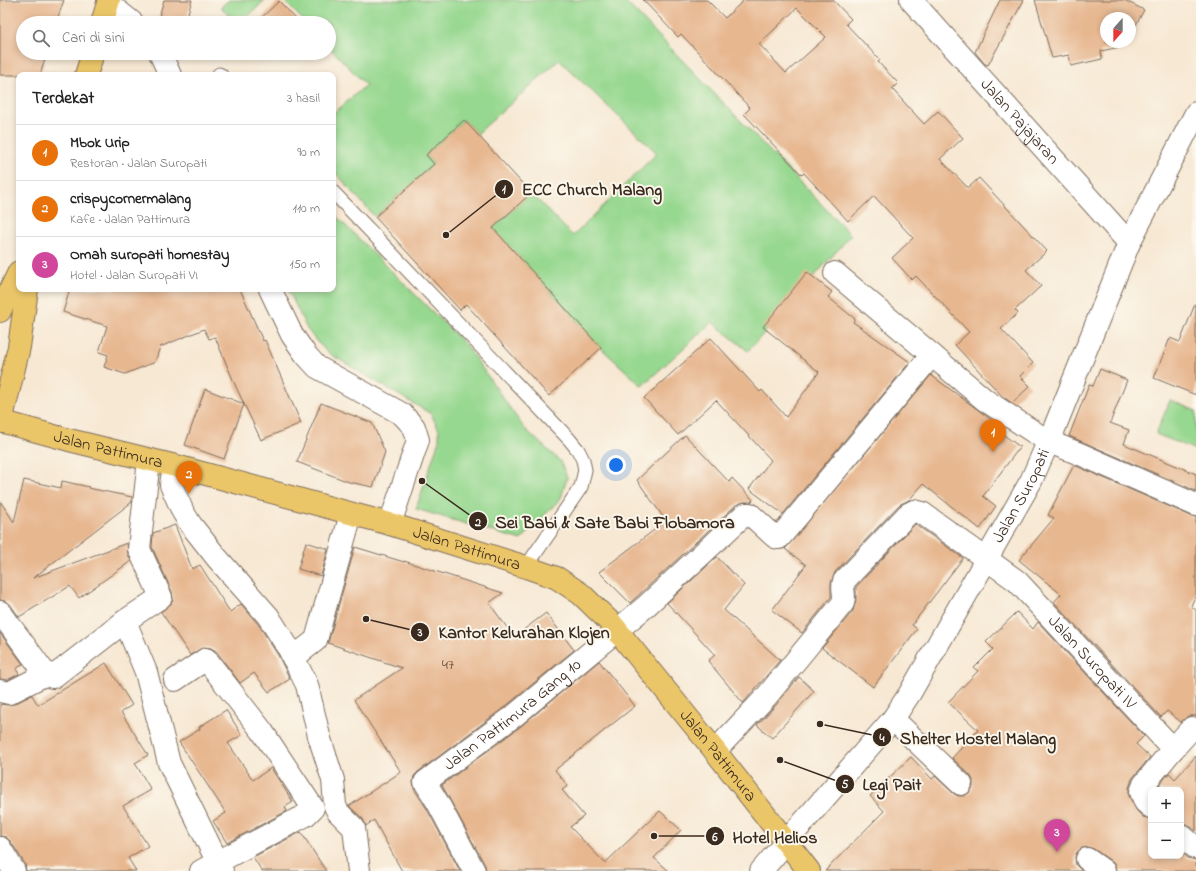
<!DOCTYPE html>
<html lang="id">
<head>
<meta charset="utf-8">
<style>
  body { margin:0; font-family:"Indie Flower",sans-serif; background:#f2f2f2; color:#222 }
  .controls { position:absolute; right:12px; bottom:12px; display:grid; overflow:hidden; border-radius:8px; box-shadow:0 2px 6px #0003 }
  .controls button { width:36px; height:36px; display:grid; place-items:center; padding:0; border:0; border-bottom:1px solid #e0e0e0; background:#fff; color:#222; font:20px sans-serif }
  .compass { position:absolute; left:1100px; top:12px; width:36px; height:36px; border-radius:50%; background:#fff; box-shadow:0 2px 6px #0003; rotate:201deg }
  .you { position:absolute; left:616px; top:465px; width:14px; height:14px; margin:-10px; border:3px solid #fff; border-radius:50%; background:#1a73e8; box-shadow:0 0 0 6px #1a73e833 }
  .badge { display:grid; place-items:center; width:26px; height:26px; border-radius:50%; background:#d1495b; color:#fff; font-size:13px; font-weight:700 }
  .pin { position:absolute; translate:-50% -33px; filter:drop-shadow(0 1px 2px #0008) }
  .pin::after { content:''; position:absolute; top:21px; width:14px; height:12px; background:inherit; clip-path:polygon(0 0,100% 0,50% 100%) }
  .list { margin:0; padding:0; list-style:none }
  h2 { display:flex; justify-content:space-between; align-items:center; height:52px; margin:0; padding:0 16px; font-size:17px }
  h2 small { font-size:13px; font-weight:400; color:#767676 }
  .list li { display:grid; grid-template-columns:26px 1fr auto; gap:12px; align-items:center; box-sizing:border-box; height:56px; padding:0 16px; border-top:1px solid #e0e0e0 }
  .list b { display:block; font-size:15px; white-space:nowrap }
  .list p { margin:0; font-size:13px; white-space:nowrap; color:#767676 }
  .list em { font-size:13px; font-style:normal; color:#767676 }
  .icon { flex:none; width:22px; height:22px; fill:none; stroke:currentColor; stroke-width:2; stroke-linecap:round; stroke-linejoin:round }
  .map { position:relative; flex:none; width:1196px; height:871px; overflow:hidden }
  .search { position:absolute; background:#fff; box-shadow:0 2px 6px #0003; left:16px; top:16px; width:320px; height:44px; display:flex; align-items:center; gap:10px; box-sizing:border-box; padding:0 14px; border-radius:22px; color:#767676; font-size:15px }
  .panel { position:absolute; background:#fff; box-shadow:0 2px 6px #0003; left:16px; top:72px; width:320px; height:220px; border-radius:8px }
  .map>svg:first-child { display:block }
  .green { fill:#97d890; stroke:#698157 }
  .building { fill:#e7b790; fill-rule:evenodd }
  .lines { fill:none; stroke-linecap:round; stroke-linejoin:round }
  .service-casing { stroke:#7d6c5d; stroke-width:15 }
  .minor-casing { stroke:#7d6c5d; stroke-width:24 }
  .tertiary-casing { stroke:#7d6c5d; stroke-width:24 }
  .primary-casing { stroke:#7d6c5d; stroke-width:24 }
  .service { stroke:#fff; stroke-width:13 }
  .minor { stroke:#fff; stroke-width:22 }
  .tertiary { stroke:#fff; stroke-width:22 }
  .primary { stroke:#ebc669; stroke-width:22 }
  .labels { text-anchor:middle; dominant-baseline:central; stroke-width:4; stroke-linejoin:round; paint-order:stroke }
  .number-label { font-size:15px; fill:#664d3a }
  .street-label { font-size:17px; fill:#3b2a1e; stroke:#fbf7ec }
  .leader { fill:none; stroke:#3b2a1e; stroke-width:1.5 }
  .callout-dot { fill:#3b2a1e; stroke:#fbf7ec; stroke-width:1.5 }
  .mark-label { font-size:12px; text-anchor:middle; font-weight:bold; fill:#fff }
  .callout-label { font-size:18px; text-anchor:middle; font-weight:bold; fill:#3b2a1e; stroke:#fbf7ec; stroke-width:4; stroke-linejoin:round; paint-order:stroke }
</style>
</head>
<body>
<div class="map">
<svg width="1196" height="871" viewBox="0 0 1196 871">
  <rect width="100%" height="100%" fill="#fbf7ec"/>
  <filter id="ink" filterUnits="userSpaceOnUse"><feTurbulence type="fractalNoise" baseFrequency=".025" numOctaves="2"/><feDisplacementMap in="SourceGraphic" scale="8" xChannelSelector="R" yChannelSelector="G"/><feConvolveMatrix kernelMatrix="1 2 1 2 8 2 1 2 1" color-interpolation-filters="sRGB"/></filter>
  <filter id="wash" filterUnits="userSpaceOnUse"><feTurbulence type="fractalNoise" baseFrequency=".012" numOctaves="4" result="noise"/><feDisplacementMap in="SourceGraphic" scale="16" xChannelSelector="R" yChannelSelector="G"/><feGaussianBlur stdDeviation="0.9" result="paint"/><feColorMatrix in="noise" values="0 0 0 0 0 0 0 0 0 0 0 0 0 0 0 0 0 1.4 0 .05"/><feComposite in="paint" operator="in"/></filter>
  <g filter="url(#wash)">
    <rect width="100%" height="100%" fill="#f7e8d3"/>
    <!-- green -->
    <g class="green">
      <path d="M229 0H265L241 23H236L221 7Z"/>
      <path d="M283 0H624L851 235 748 351 712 322 642 386 601 348 493 228 531 193 573 236 657 153 559 60 477 134 464 120 426 155 434 164 375 217 333 170V114L366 85 329 47V23H306Z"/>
      <path d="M333 213 466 345 524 428 561 462 567 478 561 498 521 540 416 509 439 440V430L431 414 330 354 317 342 307 329 288 289H333Z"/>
      <path d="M1170 400 1196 411V450L1156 434Z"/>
    </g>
    <g id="blocks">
      <!-- building -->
      <g class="building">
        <path d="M0 0H64L56 23H23V53H47L40 75H0Z"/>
        <path d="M164 0H192L185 23H157Z"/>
        <path d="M643 0H707L725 18 744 0H833L851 19 846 24 880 60 878 62 898 83 892 89 924 124 938 111 963 138 940 159 968 188 979 178 1047 251 1026 270 1041 286 1015 310 1018 313 1001 329 1033 363 1020 376 1030 386 1012 403 1003 397 955 345 969 332 916 276 912 280 892 258 913 238 874 196 848 221 804 173 802 175 744 114 750 108 712 67 681 34 678 37ZM797 8 826 37 786 73 759 44Z"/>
        <path d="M1000 0H1024L988 65 985 64 975 52Z"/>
        <path d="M1035 0H1124L1144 10 1132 32 1130 31V18H1106V42H1122L1120 47 1101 51 1102 59 1071 66 1069 55 1052 58Z"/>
        <path d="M279 1 300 23H256Z"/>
        <path d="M464 120 531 193 493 228 601 348 549 396 466 304 460 310 375 217 434 164 426 155Z"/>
        <path d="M807 272 832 292 828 297 855 319 853 322 910 362 783 514 749 489 771 460 716 400 678 435 644 398 711 338 760 392 762 390 786 417 819 372 763 327Z"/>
        <path d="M70 289H240L263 341 265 340 301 423 261 440 236 387 215 337 209 339 204 329 160 347 155 362 125 374 104 367 108 355 99 352 107 326 63 312Z"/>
        <path d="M1195 304H1196V395L1154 378 1170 338 1180 342Z"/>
        <path d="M1100 369 1127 380 1110 423 1129 430 1124 444 1196 474V491L1069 436 1089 385 1093 386Z"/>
        <path d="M931 375 993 421 989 424 1020 447 983 496 996 506 980 529 923 484 909 500 899 505 835 572 831 583V597L802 633 772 610 806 565 785 549Z"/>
        <path d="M205 389 244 404 224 459 185 445Z"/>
        <path d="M321 403 372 423 385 452 373 487 349 482 297 462Z"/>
        <path d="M685 435 729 482 732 478 753 500 751 502H744L736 505 630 603 599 572 666 521 637 480Z"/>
        <path d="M1074 465 1191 516 1196 517V594L1191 606 1196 610V716H1188L1181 722 1167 711 1161 717 1054 602 1061 594 1019 560 1054 518 1048 515Z"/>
        <path d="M24 480 61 488 62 481 89 487 88 488 132 497V502L33 578 127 543 128 554 131 561 79 598 70 586 19 617 10 604 5 601 0 600V501L14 522Z"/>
        <path d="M915 524 963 558 912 625 917 629 873 687 822 648 853 611 856 600V587Z"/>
        <path d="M175 525 192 569 200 565 230 612 241 604 258 624 278 655 290 679 269 692 254 673 240 683 216 651 211 648 204 647 190 655 161 612 172 603 173 597 172 592 152 547 153 533Z"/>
        <path d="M306 542 328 549 321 576 298 569Z"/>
        <path d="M355 547 404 562V561L503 593 489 603 514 637 546 613 574 650 506 706 418 772 414 776 413 782 414 789 427 809 460 871H402L374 820 366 826 363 819 349 806 401 772 354 700 402 668 328 643Z"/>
        <path d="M717 557 744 585 724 610 780 660 743 703 708 661 715 655 667 603Z"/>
        <path d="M1017 612 1033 629 1038 622 1144 736 1136 744 1150 757 1132 779 1129 788V796L1137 811 1143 817 1151 819V856H1181V852L1188 858 1196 860V871H1116L1115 865 1111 861 1094 849 1088 847 1082 848 1077 852 1075 857 1076 865 1082 871H825L884 811 870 796 911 757 932 779 935 776 953 793 958 796H964L970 792 973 787V780L970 775 952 758 978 730 948 702 978 671 974 668 993 649 986 642Z"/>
        <path d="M0 633 23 664 16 669 19 674 7 680 0 679Z"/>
        <path d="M599 661 635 706 555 770 568 786 562 790 584 816 570 827 605 863 660 811 681 830 654 858 669 871H486L485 865 442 785 521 726Z"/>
        <path d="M106 663 132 705 121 712 148 755 135 763 151 790 123 806 148 846 128 858 136 871H26L25 864 11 842 6 837 0 836V704L7 705 14 704 32 695 38 705Z"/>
        <path d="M799 677 814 691 772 738 757 725 776 705Z"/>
        <path d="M226 710 242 735 228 743 253 780 271 768 293 802 285 807 287 811 227 843 213 821 226 813 179 742 200 729 199 727Z"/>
        <path d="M1196 756V831L1189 825 1181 823V790H1155L1169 773 1175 779Z"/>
        <path d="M301 832 326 871H262L253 857Z"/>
      </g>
    </g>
  </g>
  <g filter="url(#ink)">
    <use href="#blocks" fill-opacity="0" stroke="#7d6c5d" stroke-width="1"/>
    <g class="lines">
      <!-- service casing -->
      <g class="service-casing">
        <g id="service">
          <path d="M219 74 221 75"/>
          <path d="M333 192 569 439 578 450 583 460 585 470 581 487 526 567"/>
        </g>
      </g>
      <!-- minor casing -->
      <g class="minor-casing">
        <g id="minor">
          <path d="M108 3 133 23"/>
          <path d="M160 53 170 75"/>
          <path d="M835 273 985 400 1049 442 1080 454 1196 505"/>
          <path d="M270 289 292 335 306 355 317 367 402 414 414 427 418 440 390 524"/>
          <path d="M174 466 171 485 183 512 191 525 217 558 268 616 289 649 307 685 319 736 333 780 335 806 338 812 354 828 359 871"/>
          <path d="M0 612 42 669 49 676 53 677 125 621 161 597 139 549 149 460"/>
          <path d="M125 621 146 672 169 763 222 871"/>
          <path d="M293 658 316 640 351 514"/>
          <path d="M175 680 206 659 262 731 313 808 306 815 201 871"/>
          <path d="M0 691 9 693 46 674"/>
          <path d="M893 719 961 784"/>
          <path id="s1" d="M715 751 766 697 843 603C846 593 841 590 844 581L908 514 914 511 922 513 1017 581 1173 749 1192 728"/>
          <path d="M1151 807 1145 802 1141 792 1144 784 1173 749"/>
          <path d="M1181 835 1196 848"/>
          <path d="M0 848 14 871"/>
          <path d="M1087 859 1104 871"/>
          <path id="s2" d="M474 871 438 803 425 782 514 716 645 607 745 514H750L775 537 779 538 781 536 932 355"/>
        </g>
      </g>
      <!-- tertiary casing -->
      <g class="tertiary-casing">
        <g id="tertiary">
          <path id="s3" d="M911 0 1129 243"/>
          <path id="s4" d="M761 871 893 719 910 693 1031 481 1054 429 1129 243 1196 113"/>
        </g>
      </g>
      <!-- primary casing -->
      <g class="primary-casing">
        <g id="primary">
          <path d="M102 23 109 0"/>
          <path d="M86 75 93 53"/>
          <path d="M0 311 19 272"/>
          <path id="s5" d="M0 421 69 440 180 467 390 524 526 567 557 578 581 594 611 623 715 751 809 871"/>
          <path d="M1 422 19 347 27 289"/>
        </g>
      </g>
      <!-- service -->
      <use href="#service" class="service"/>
      <!-- minor -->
      <use href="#minor" class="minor"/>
      <!-- tertiary -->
      <use href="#tertiary" class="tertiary"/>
      <!-- primary -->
      <use href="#primary" class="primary"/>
    </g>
  </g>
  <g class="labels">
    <!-- number labels -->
    <g class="number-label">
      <text x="448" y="665">47</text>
    </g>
    <!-- street labels -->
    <g class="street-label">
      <text stroke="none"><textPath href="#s3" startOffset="163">Jalan Pajajaran</textPath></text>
      <text stroke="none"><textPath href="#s5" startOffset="112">Jalan Pattimura</textPath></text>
      <text stroke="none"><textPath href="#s4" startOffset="459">Jalan Suropati</textPath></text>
      <text stroke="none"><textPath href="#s5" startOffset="484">Jalan Pattimura</textPath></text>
      <text stroke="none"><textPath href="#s1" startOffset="553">Jalan Suropati IV</textPath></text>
      <text stroke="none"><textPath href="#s2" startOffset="212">Jalan Pattimura Gang 10</textPath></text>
      <text stroke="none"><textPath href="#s5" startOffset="820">Jalan Pattimura</textPath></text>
    </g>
  </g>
  <!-- callouts -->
  <path class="leader" d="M446 235L504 189M422 481L478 521M366 619L420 632M820 724L882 737M780 760L845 784M654 836L715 836"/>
  <g class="callout-dot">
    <circle cx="446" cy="235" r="4"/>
    <circle cx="422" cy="481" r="4"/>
    <circle cx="366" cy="619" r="4"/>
    <circle cx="820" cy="724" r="4"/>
    <circle cx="780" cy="760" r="4"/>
    <circle cx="654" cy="836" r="4"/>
    <circle cx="504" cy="189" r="10"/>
    <circle cx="478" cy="521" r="10"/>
    <circle cx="420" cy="632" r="10"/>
    <circle cx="882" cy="737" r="10"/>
    <circle cx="845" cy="784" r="10"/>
    <circle cx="715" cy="836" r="10"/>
  </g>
  <g class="mark-label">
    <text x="504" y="193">1</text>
    <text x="478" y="526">2</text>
    <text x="420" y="636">3</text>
    <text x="882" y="742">4</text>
    <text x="845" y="788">5</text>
    <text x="715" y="841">6</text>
  </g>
  <g class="callout-label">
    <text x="592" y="195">ECC Church Malang</text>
    <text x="615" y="528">Sei Babi &amp; Sate Babi Flobamora</text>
    <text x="524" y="638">Kantor Kelurahan Klojen</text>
    <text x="978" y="744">Shelter Hostel Malang</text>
    <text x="892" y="790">Legi Pait</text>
    <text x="775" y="843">Hotel Helios</text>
  </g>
</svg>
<div class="controls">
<button>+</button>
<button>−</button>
</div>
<svg class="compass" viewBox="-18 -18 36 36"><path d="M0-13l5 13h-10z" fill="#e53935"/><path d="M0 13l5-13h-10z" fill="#767676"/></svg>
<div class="you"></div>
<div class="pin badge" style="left:993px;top:452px;background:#e8710a">1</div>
<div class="pin badge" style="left:189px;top:494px;background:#e8710a">2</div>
<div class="pin badge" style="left:1057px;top:852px;background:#d1479c">3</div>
<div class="search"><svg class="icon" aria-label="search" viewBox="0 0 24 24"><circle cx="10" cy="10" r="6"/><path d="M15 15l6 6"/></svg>Cari di sini</div>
<section class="panel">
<h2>Terdekat<small>3 hasil</small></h2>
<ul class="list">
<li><span class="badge" style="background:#e8710a">1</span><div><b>Mbok Urip</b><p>Restoran · Jalan Suropati</p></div><em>90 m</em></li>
<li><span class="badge" style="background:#e8710a">2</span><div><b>crispycornermalang</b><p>Kafe · Jalan Pattimura</p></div><em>110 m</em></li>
<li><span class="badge" style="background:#d1479c">3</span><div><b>Omah suropati homestay</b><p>Hotel · Jalan Suropati VI</p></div><em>150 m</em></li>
</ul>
</section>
</div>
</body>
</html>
